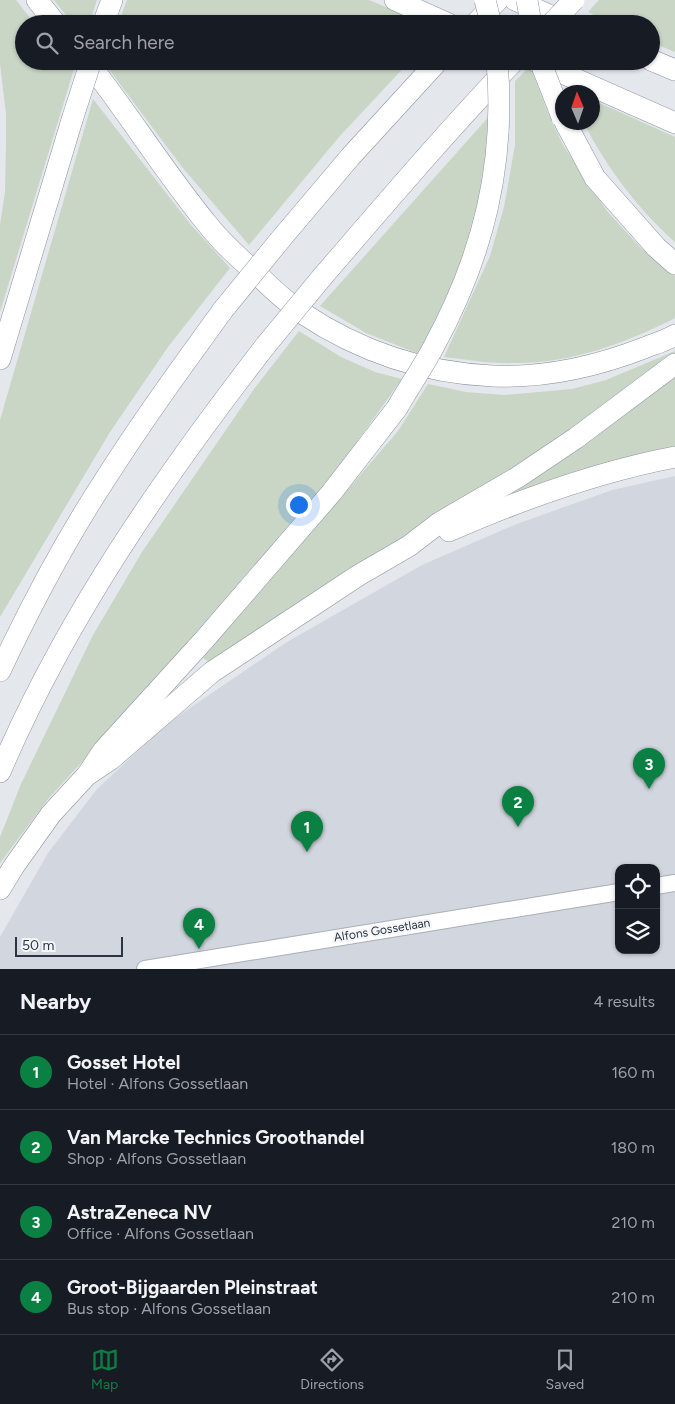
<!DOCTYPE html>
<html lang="en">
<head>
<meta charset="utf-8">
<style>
  body { margin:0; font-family:Figtree,sans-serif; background:#20242c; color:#f1f3f6 }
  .controls { position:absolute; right:15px; bottom:15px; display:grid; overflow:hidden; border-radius:10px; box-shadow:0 1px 4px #0004 }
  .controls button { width:45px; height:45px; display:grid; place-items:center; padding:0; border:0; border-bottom:1px solid #363941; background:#171b24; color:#f1f3f6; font:25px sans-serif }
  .compass { position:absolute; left:555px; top:85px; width:45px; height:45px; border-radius:50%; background:#171b24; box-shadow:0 1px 4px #0004; rotate:358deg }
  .scale { position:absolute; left:15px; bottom:12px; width:108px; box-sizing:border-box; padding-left:5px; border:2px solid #2b3445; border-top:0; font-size:14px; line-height:18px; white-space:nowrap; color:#2b3445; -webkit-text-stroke:4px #f4f6f9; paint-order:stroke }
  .you { position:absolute; left:298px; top:504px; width:18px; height:18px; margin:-12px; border:4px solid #fff; border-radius:50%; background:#1a73e8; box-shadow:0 0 0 8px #1a73e833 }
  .badge { display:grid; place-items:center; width:32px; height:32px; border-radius:50%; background:#0b8043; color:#fff; font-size:16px; font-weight:700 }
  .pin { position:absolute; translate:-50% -41px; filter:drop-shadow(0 1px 2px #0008) }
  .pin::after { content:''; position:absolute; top:26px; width:18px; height:15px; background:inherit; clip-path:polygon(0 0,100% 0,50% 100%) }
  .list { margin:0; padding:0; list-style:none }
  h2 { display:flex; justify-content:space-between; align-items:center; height:65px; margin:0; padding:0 20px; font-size:21px }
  h2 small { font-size:16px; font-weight:400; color:#9ea1a6 }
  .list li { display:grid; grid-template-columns:32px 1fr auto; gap:15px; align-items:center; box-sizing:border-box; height:75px; padding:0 20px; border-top:1px solid #363941 }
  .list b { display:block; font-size:19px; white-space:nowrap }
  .list p { margin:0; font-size:16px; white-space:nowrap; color:#9ea1a6 }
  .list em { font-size:16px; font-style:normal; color:#9ea1a6 }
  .icon { flex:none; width:28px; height:28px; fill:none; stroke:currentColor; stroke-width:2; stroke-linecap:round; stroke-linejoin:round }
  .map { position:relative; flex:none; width:675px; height:969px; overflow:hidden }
  .search { position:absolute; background:#171b24; box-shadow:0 1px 4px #0004; left:15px; right:15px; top:15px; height:55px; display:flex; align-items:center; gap:12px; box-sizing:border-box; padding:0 18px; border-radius:28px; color:#9ea1a6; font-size:19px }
  .sheet { height:365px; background:#171b24 }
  nav { display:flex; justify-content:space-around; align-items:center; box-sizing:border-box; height:70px; border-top:1px solid #363941; background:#171b24; font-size:14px; color:#9ea1a6 }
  nav a { display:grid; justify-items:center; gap:2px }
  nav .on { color:#0b8043 }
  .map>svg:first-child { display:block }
  .built { fill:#d2d6de; fill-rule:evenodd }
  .green { fill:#c9d6c5 }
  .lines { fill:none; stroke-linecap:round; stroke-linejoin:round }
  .secondary-casing { stroke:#a9aeb7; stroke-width:18 }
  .highway-casing { stroke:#8b94a3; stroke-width:22 }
  .secondary { stroke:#fff; stroke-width:16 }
  .highway { stroke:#fff; stroke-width:21 }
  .highway-bridge-casing { stroke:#8b94a3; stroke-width:22; stroke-linecap:butt }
  .highway-bridge { stroke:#fff; stroke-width:21 }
  .labels { text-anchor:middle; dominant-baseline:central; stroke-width:4.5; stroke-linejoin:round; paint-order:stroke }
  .street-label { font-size:12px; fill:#2b3445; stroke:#f4f6f9 }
</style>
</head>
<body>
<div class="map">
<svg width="675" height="969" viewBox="0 0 675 969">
  <rect width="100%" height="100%" fill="#e4e7ec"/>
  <!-- built -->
  <path class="built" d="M675 476V969H0V937L48 853 97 789 168 723 287 642 422 565 514 525 612 490ZM619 868H656V950H619Z"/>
  <!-- green -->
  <g class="green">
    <path d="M0 0H16L35 24H24V61H66L74 69 0 312V225L5 192 6 142V114L0 64Z"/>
    <path d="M54 0H97L89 24H73Z"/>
    <path d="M127 0H369L426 24H118Z"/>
    <path d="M599 0H675V52L651 42V24H612L588 12Z"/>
    <path d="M106 61H410L339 137 249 245 182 167 105 64Z"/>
    <path d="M530 66 548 113 563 145 607 211 641 248 675 276V318C626 343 572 363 517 363 492 364 468 360 444 357L490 256 504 207 515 145V81Z"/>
    <path d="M93 99 191 225 230 268 168 347 110 432 0 617V420Z"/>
    <path d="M593 100 675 137V242C638 209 606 167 584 123L592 122Z"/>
    <path d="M493 112 473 239 456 278 419 354 366 333 320 306Z"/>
    <path d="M299 331 341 357 375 372 402 379 338 468 113 728 48 799 0 863V837L21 784 93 635 142 552 254 389Z"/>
    <path d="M675 351V355L496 482 324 585 209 662 203 658 398 431 428 384 466 392 504 395 572 389 606 380Z"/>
    <path d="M675 375V449L506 496 592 437Z"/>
  </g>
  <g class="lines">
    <!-- secondary casing -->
    <g class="secondary-casing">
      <g id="secondary">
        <path d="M656 886 675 883"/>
        <path d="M145 969 619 892"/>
      </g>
    </g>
    <!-- highway casing -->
    <g class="highway-casing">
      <g id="highway">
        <path d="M37 0 56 24"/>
        <path d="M395 0 449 24"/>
        <path d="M515 0 569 24"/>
        <path d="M103 24 112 0"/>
        <path d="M475 24 498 0"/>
        <path d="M651 60 675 70"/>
        <path d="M87 61C129 114 165 173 208 225 222 243 239 258 256 273 270 287 285 301 302 313 359 351 424 373 493 376 545 378 595 367 644 348 654 344 665 341 675 335"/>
        <path d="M535 61 675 123"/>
        <path d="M565 122 595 178 656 247 675 264"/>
        <path d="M280 240 351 156 438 61"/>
        <path d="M323 276C386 203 448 130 514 61"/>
        <path d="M0 359 72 120"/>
        <path d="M449 531C522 499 596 472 675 457"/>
        <path d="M0 671C31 605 66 539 106 478 143 420 183 365 223 310"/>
        <path d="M0 772C66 617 163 478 266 345"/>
        <path d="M87 775 111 759 212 672 359 575 409 546 439 523 518 477 576 438 675 364"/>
        <path d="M0 889 14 866 51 814 87 775 103 751 204 640 332 492 397 408"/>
      </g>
    </g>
    <!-- secondary -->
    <use href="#secondary" class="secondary"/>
    <!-- highway -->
    <use href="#highway" class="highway"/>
    <!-- highway-bridge casing -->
    <g class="highway-bridge-casing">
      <g id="highway-bridge">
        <path d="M485 0 491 24"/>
        <path d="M527 0 531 24"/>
        <path d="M551 24 574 0"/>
        <path d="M540 61 562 117"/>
        <path d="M72 120 91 61"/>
        <path d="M223 310 280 240"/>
        <path d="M266 345 323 276"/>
        <path d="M397 408C409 387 423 367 434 346 483 256 506 164 497 61"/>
      </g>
    </g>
    <!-- highway-bridge -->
    <use href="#highway-bridge" class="highway-bridge"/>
  </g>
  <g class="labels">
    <!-- street labels -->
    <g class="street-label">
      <text transform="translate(382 930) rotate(-9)">Alfons Gossetlaan</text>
    </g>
  </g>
</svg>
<div class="controls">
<button><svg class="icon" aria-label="locate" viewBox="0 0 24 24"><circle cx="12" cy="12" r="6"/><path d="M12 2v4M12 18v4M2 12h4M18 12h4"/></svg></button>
<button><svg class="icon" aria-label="layers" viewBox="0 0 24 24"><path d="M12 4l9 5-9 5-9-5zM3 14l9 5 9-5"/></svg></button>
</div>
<svg class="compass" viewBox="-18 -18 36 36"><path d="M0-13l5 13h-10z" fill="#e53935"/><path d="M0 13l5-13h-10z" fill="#9ea1a6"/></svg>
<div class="scale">50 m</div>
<div class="you"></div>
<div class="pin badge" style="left:307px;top:852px">1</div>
<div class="pin badge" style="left:518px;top:827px">2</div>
<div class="pin badge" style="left:649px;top:789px">3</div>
<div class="pin badge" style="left:199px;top:949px">4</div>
<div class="search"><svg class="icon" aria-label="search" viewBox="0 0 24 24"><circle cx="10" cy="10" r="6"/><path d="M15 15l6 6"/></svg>Search here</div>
</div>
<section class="sheet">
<h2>Nearby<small>4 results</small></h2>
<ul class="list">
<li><span class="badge">1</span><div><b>Gosset Hotel</b><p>Hotel · Alfons Gossetlaan</p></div><em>160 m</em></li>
<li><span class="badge">2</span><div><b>Van Marcke Technics Groothandel</b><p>Shop · Alfons Gossetlaan</p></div><em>180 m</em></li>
<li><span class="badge">3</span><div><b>AstraZeneca NV</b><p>Office · Alfons Gossetlaan</p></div><em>210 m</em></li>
<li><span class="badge">4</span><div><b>Groot-Bijgaarden Pleinstraat</b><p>Bus stop · Alfons Gossetlaan</p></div><em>210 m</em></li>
</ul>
</section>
<nav>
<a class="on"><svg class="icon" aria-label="map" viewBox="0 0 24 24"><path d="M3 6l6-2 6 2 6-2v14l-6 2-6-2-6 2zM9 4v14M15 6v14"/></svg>Map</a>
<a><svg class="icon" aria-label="directions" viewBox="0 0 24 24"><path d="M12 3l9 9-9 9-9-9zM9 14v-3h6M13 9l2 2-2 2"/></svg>Directions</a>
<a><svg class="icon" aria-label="saved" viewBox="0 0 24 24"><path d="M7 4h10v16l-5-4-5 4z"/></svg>Saved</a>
</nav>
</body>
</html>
